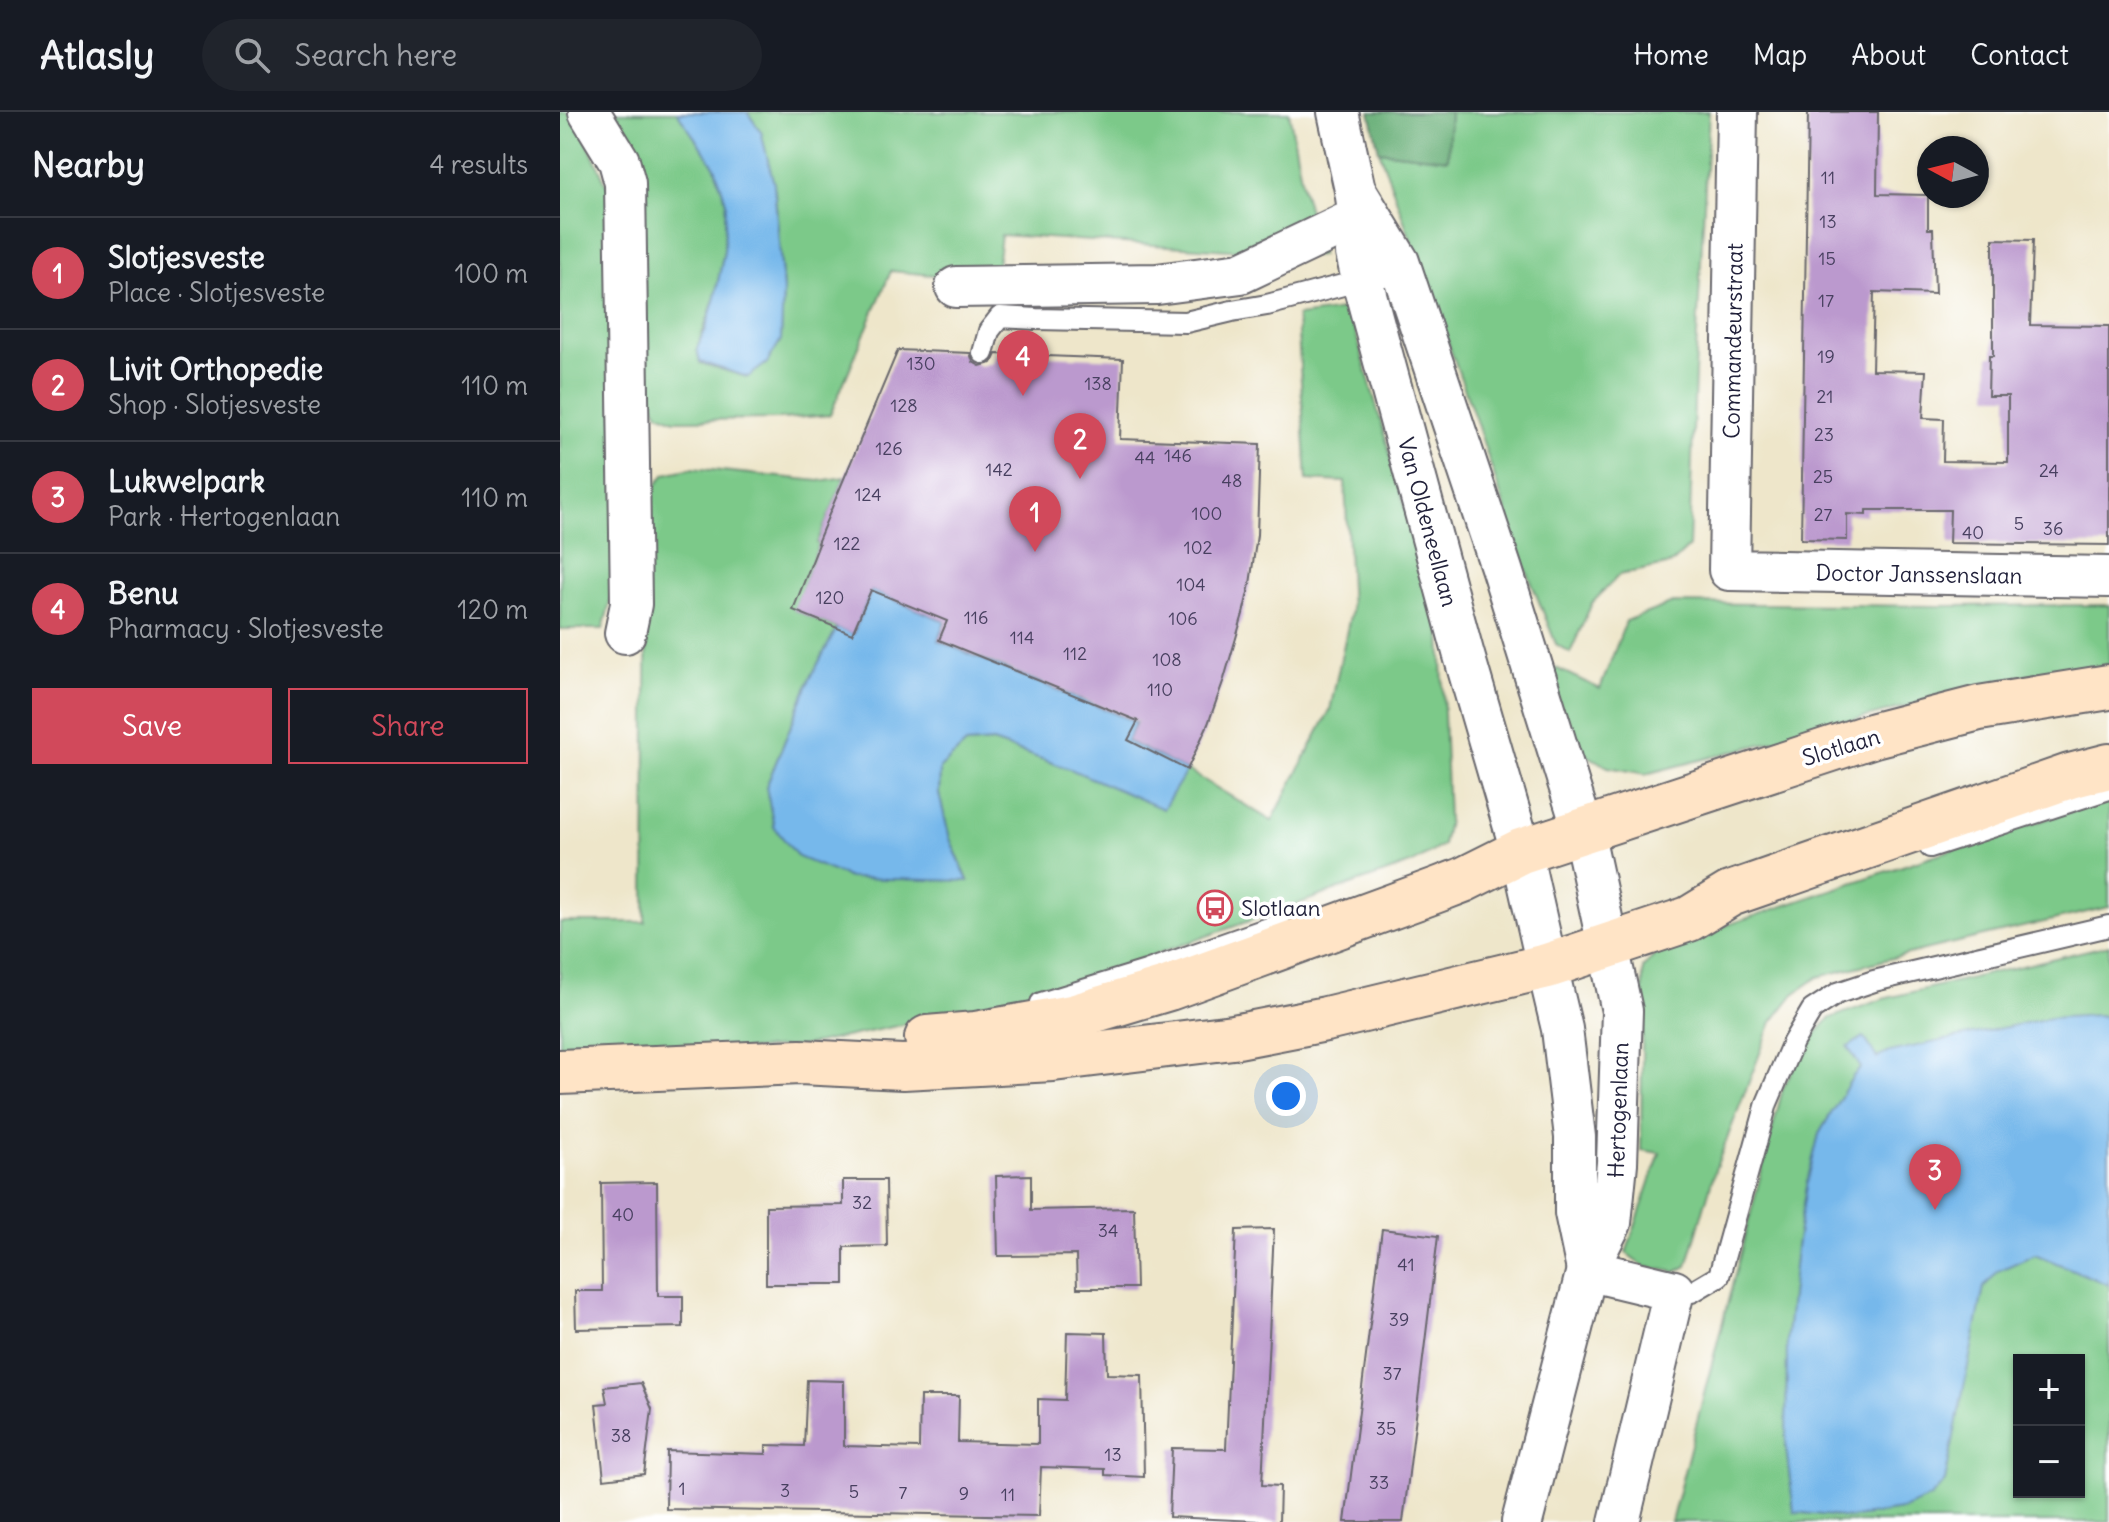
<!DOCTYPE html>
<html lang="en">
<head>
<meta charset="utf-8">
<style>
  body { margin:0; font-family:Delius,sans-serif; background:#20242c; color:#f1f3f6 }
  .controls { position:absolute; right:24px; bottom:24px; display:grid; overflow:hidden; border-radius:0px; box-shadow:0 2px 6px #0004 }
  .controls button { width:72px; height:72px; display:grid; place-items:center; padding:0; border:0; border-bottom:2px solid #363941; background:#171b24; color:#f1f3f6; font:40px sans-serif }
  .compass { position:absolute; left:1357px; top:24px; width:72px; height:72px; border-radius:50%; background:#171b24; box-shadow:0 2px 6px #0004; rotate:277deg }
  .you { position:absolute; left:726px; top:984px; width:28px; height:28px; margin:-20px; border:6px solid #fff; border-radius:50%; background:#1a73e8; box-shadow:0 0 0 12px #1a73e833 }
  .badge { display:grid; place-items:center; width:52px; height:52px; border-radius:50%; background:#d1495b; color:#fff; font-size:26px; font-weight:700 }
  .pin { position:absolute; translate:-50% -66px; filter:drop-shadow(0 2px 4px #0008) }
  .pin::after { content:''; position:absolute; top:42px; width:28px; height:24px; background:inherit; clip-path:polygon(0 0,100% 0,50% 100%) }
  .list { margin:0; padding:0; list-style:none }
  h2 { display:flex; justify-content:space-between; align-items:center; height:104px; margin:0; padding:0 32px; font-size:34px }
  h2 small { font-size:26px; font-weight:400; color:#9ea1a6 }
  .list li { display:grid; grid-template-columns:52px 1fr auto; gap:24px; align-items:center; box-sizing:border-box; height:112px; padding:0 32px; border-top:2px solid #363941 }
  .list b { display:block; font-size:30px; white-space:nowrap }
  .list p { margin:0; font-size:26px; white-space:nowrap; color:#9ea1a6 }
  .list em { font-size:26px; font-style:normal; color:#9ea1a6 }
  .actions { display:flex; gap:16px; padding:24px 32px }
  .actions a { flex:1; padding:18px 0; border:2px solid #d1495b; border-radius:0px; text-align:center; font-size:28px; color:#d1495b }
  .actions .main { background:#d1495b; color:#fff }
  .icon { flex:none; width:44px; height:44px; fill:none; stroke:currentColor; stroke-width:2; stroke-linecap:round; stroke-linejoin:round }
  .map { position:relative; flex:none; width:1549px; height:1410px; overflow:hidden }
  header { display:flex; align-items:center; gap:48px; box-sizing:border-box; height:112px; padding:0 40px; background:#171b24; border-bottom:2px solid #363941 }
  header strong { font-size:38px }
  nav { display:flex; gap:44px; margin-inline-start:auto; font-size:28px }
  .search { width:560px; height:72px; background:#20242c; display:flex; align-items:center; gap:20px; box-sizing:border-box; padding:0 28px; border-radius:44px; color:#9ea1a6; font-size:30px }
  main { display:flex }
  aside { flex:1; background:#171b24 }
  .map>svg:first-child { display:block }
  .green { fill:#7cc989; stroke:#4f7662; stroke-width:2; fill-rule:evenodd }
  .forest { fill:#65ad75; stroke:#446858; stroke-width:2 }
  .water { fill:#76b8eb; stroke:#4c6d93; stroke-width:2 }
  .building { fill:#bb99ce }
  .lines { fill:none; stroke-linecap:round; stroke-linejoin:round }
  .lane-casing { stroke:#69676d; stroke-width:24 }
  .street-casing { stroke:#69676d; stroke-width:44 }
  .secondary-casing { stroke:#69676d; stroke-width:48 }
  .lane { stroke:#fff; stroke-width:20 }
  .street { stroke:#fff; stroke-width:40 }
  .secondary { stroke:#ffe4c6; stroke-width:44 }
  .labels { text-anchor:middle; dominant-baseline:central; stroke-width:7; stroke-linejoin:round; paint-order:stroke }
  .number-label { font-size:18px; fill:#484060 }
  .street-label { font-size:22px; fill:#22223b; stroke:#fff }
  .poi-label { font-size:22px; fill:#22223b; stroke:#fff; text-anchor:start }
</style>
</head>
<body>
<header>
<strong>Atlasly</strong>
<div class="search"><svg class="icon" aria-label="search" viewBox="0 0 24 24"><circle cx="10" cy="10" r="6"/><path d="M15 15l6 6"/></svg>Search here</div>
<nav><a>Home</a><a>Map</a><a>About</a><a>Contact</a></nav>
</header>
<main>
<aside>
<h2>Nearby<small>4 results</small></h2>
<ul class="list">
<li><span class="badge">1</span><div><b>Slotjesveste</b><p>Place · Slotjesveste</p></div><em>100 m</em></li>
<li><span class="badge">2</span><div><b>Livit Orthopedie</b><p>Shop · Slotjesveste</p></div><em>110 m</em></li>
<li><span class="badge">3</span><div><b>Lukwelpark</b><p>Park · Hertogenlaan</p></div><em>110 m</em></li>
<li><span class="badge">4</span><div><b>Benu</b><p>Pharmacy · Slotjesveste</p></div><em>120 m</em></li>
</ul>
<div class="actions"><a class="main">Save</a><a>Share</a></div>
</aside>
<div class="map">
<svg width="1549" height="1410" viewBox="0 0 1549 1410">
  <rect width="100%" height="100%" fill="#fff"/>
  <filter id="ink" filterUnits="userSpaceOnUse"><feTurbulence type="fractalNoise" baseFrequency=".0125" numOctaves="2"/><feDisplacementMap in="SourceGraphic" scale="16" xChannelSelector="R" yChannelSelector="G"/><feConvolveMatrix kernelMatrix="1 2 1 2 8 2 1 2 1" color-interpolation-filters="sRGB"/></filter>
  <filter id="wash" filterUnits="userSpaceOnUse"><feTurbulence type="fractalNoise" baseFrequency=".006" numOctaves="4" result="noise"/><feDisplacementMap in="SourceGraphic" scale="32" xChannelSelector="R" yChannelSelector="G"/><feGaussianBlur stdDeviation="1.8" result="paint"/><feColorMatrix in="noise" values="0 0 0 0 0 0 0 0 0 0 0 0 0 0 0 0 0 1.4 0 .05"/><feComposite in="paint" operator="in"/></filter>
  <g filter="url(#wash)">
    <rect width="100%" height="100%" fill="#eee6ca"/>
    <!-- green -->
    <g class="green">
      <path d="M0 0H7L17 7 48 76 57 464 43 517H0Z"/>
      <path d="M50 0H117L155 55 166 90 164 139 155 185 137 237 140 251 187 265 221 228 223 178 215 79 201 20 187 0H729L743 77 761 144 441 123 435 169 331 159 270 303 222 307 115 308 99 301 87 281Z"/>
      <path d="M890 0H1149L1135 261 1129 435 1111 452 1059 463 1032 491 1010 541 996 532 962 447 915 306 819 39 888 47Z"/>
      <path d="M789 197 881 522 888 709 883 733 853 751 520 869 375 906 242 934 0 950V810H85L87 385 105 362 132 356 259 369 285 365 257 431 259 432 234 498 277 516 250 567 206 675 408 768 390 727 379 682 380 656 406 632 433 630 510 657 627 658 712 709 770 598 791 499 785 370 747 368 737 204Z"/>
      <path d="M1113 491 1379 494 1549 493V553L1453 567 1086 662 1048 655 1009 633 987 558 996 556 1040 577 1066 509Z"/>
      <path d="M1549 687V795L1372 836 1258 865 1234 882 1212 910 1155 1058 1127 1154 1116 1160 1085 1155 1066 1141 1100 1041 1081 1038 1083 856 1102 835 1369 745Z"/>
      <path d="M1549 833V1410H1111L1223 976 1245 933 1270 906 1323 887ZM1459 1248H1519V1380H1459Z"/>
    </g>
    <!-- forest -->
    <path class="forest" d="M810 0H890L888 47 819 39Z"/>
    <!-- water -->
    <g class="water">
      <path d="M117 0H187L201 20 214 72 223 178 221 228 207 251 188 265 140 250 137 236 145 219 155 185 164 139 166 90 155 55Z"/>
      <path d="M311 478 385 509 378 529 576 610 567 629 627 658 603 697 510 657 433 630 406 632 380 656 379 682 390 727 408 769 289 766 238 745 214 715 206 675 250 567 277 516 293 522Z"/>
      <path d="M1539 903 1549 906V1173L1475 1142 1438 1159 1424 1175 1385 1369 1371 1385 1341 1398 1290 1406 1234 1400 1226 1336 1227 1224 1236 1135 1246 1074 1259 1022 1293 964 1301 956 1288 935 1304 925 1317 946 1329 940 1489 906Z"/>
    </g>
    <g id="blocks">
      <!-- building -->
      <g class="building">
        <path d="M1248 0H1318L1317 82 1368 83V117H1373L1375 182 1314 180 1312 258 1366 259 1363 306 1384 307 1383 349 1448 350V284H1428L1429 244H1433V127L1473 128 1470 213 1549 214V433L1389 431 1390 398H1306V403L1287 402V428L1241 427Z"/>
        <path d="M338 238 410 241 413 250 420 254 432 251 436 242 563 247 560 327 700 332 697 423 690 472 683 502 664 567 648 612 627 658 568 628 578 609 379 528 387 509 311 478 292 522 233 498 259 432 257 431Z"/>
        <path d="M471 1063V1098L574 1096 576 1176H517L516 1143 438 1144 436 1064Z"/>
        <path d="M283 1068H326L327 1134 284 1135V1172H206V1094L283 1093Z"/>
        <path d="M97 1070 98 1184H123V1215L16 1217 15 1179H42L41 1071Z"/>
        <path d="M714 1117 702 1373 720 1374 719 1410 609 1405 612 1336 666 1337 676 1118Z"/>
        <path d="M822 1117 878 1124 843 1410H785Z"/>
        <path d="M507 1220 546 1221 547 1262 582 1263 584 1365 545 1363V1357L481 1355 479 1404 106 1397 107 1339 206 1342V1333L244 1334 247 1268 284 1269V1334L359 1336 360 1284H399L398 1330 478 1332V1287L505 1288Z"/>
        <path d="M81 1271 92 1297 84 1362 44 1367 36 1292 47 1291 44 1275Z"/>
      </g>
    </g>
  </g>
  <g filter="url(#ink)">
    <use href="#blocks" fill-opacity="0" stroke="#69676d" stroke-width="2"/>
    <g class="lines">
      <!-- lane casing -->
      <g class="lane-casing">
        <g id="lane">
          <path d="M423 241 429 219 440 205 476 207 626 210 672 199 707 193 802 168 842 161"/>
          <path d="M1370 735 1549 677"/>
          <path d="M481 891 586 859 720 812"/>
          <path d="M1114 1179 1132 1180 1159 1164 1207 991 1233 930 1252 898 1278 881 1314 869 1549 814"/>
        </g>
      </g>
      <!-- street casing -->
      <g class="street-casing">
        <g id="street">
          <path d="M29 0 59 49 65 71 71 492 65 521"/>
          <path d="M778 0 795 78 799 105 796 141 802 168 903 540 961 739 987 854 1002 917 1015 1025V1101L1027 1158"/>
          <path d="M1177 0 1169 458 1549 465"/>
          <path d="M795 78 839 150 942 458 1023 718 1062 899 1057 1051 1051 1111 1027 1158 962 1410"/>
          <path d="M396 175 597 172 681 161 799 105"/>
          <path d="M1027 1158 1114 1179 1059 1410"/>
        </g>
      </g>
      <!-- secondary casing -->
      <g class="secondary-casing">
        <g id="secondary">
          <path d="M367 926 416 922 512 905 609 876 877 778 903 768 961 739 1314 623 1419 596 1549 575"/>
          <path d="M0 960 240 950 343 955 493 947 673 925 766 907 987 854 1129 807 1170 782 1510 664 1549 654"/>
        </g>
      </g>
      <!-- lane -->
      <use href="#lane" class="lane"/>
      <!-- street -->
      <use href="#street" class="street"/>
      <!-- secondary -->
      <use href="#secondary" class="secondary"/>
    </g>
  </g>
  <!-- icons -->
  <defs>
    <g id="bus-ring" transform="scale(1.8)"><circle r="9.5" fill="#fff" stroke="#d1495b" stroke-width="1.5"/><path d="M-5-6H5V4H4V6H2V4H-2V6H-4V4H-5ZM-3.5-4V0h7V-4ZM-3.5 1.2v1.5H-2V1.2ZM2 1.2v1.5H3.5V1.2Z" fill="#d1495b"/></g>
  </defs>
  <g fill-rule="evenodd">
    <use href="#bus-ring" x="655" y="796"/>
  </g>
  <g class="labels">
    <!-- number labels -->
    <g class="number-label">
      <text x="1268" y="65">11</text>
      <text x="1268" y="109">13</text>
      <text x="1267" y="146">15</text>
      <text x="1266" y="188">17</text>
      <text x="1266" y="244">19</text>
      <text x="361" y="251">130</text>
      <text x="538" y="271">138</text>
      <text x="1265" y="284">21</text>
      <text x="344" y="293">128</text>
      <text x="1264" y="322">23</text>
      <text x="329" y="336">126</text>
      <text x="618" y="343">146</text>
      <text x="585" y="345">44</text>
      <text x="439" y="357">142</text>
      <text x="1489" y="358">24</text>
      <text x="1263" y="364">25</text>
      <text x="672" y="368">48</text>
      <text x="308" y="382">124</text>
      <text x="647" y="401">100</text>
      <text x="1263" y="402">27</text>
      <text x="1459" y="411">5</text>
      <text x="1493" y="416">36</text>
      <text x="1413" y="420">40</text>
      <text x="287" y="431">122</text>
      <text x="638" y="435">102</text>
      <text x="631" y="472">104</text>
      <text x="270" y="485">120</text>
      <text x="416" y="505">116</text>
      <text x="623" y="506">106</text>
      <text x="462" y="525">114</text>
      <text x="515" y="541">112</text>
      <text x="607" y="547">108</text>
      <text x="600" y="577">110</text>
      <text x="302" y="1090">32</text>
      <text x="63" y="1102">40</text>
      <text x="548" y="1118">34</text>
      <text x="846" y="1152">41</text>
      <text x="839" y="1207">39</text>
      <text x="832" y="1261">37</text>
      <text x="826" y="1316">35</text>
      <text x="61" y="1323">38</text>
      <text x="553" y="1342">13</text>
      <text x="819" y="1370">33</text>
      <text x="122" y="1376">1</text>
      <text x="225" y="1378">3</text>
      <text x="294" y="1379">5</text>
      <text x="343" y="1380">7</text>
      <text x="404" y="1381">9</text>
      <text x="448" y="1382">11</text>
    </g>
    <!-- street labels -->
    <g class="street-label">
      <text transform="translate(1173 229) rotate(-89)">Commandeurstraat</text>
      <text transform="translate(868 410) rotate(75)">Van Oldeneellaan</text>
      <text transform="translate(1359 462) rotate(1)">Doctor Janssenslaan</text>
      <text transform="translate(1281 635) rotate(-17)">Slotlaan</text>
      <text transform="translate(1058 998) rotate(-88)">Hertogenlaan</text>
    </g>
    <!-- poi labels -->
    <g class="poi-label">
      <text x="681" y="796">Slotlaan</text>
    </g>
  </g>
</svg>
<div class="controls">
<button>+</button>
<button>−</button>
</div>
<svg class="compass" viewBox="-18 -18 36 36"><path d="M0-13l5 13h-10z" fill="#e53935"/><path d="M0 13l5-13h-10z" fill="#9ea1a6"/></svg>
<div class="you"></div>
<div class="pin badge" style="left:475px;top:440px">1</div>
<div class="pin badge" style="left:520px;top:367px">2</div>
<div class="pin badge" style="left:1375px;top:1098px">3</div>
<div class="pin badge" style="left:463px;top:284px">4</div>
</div>
</main>
</body>
</html>
